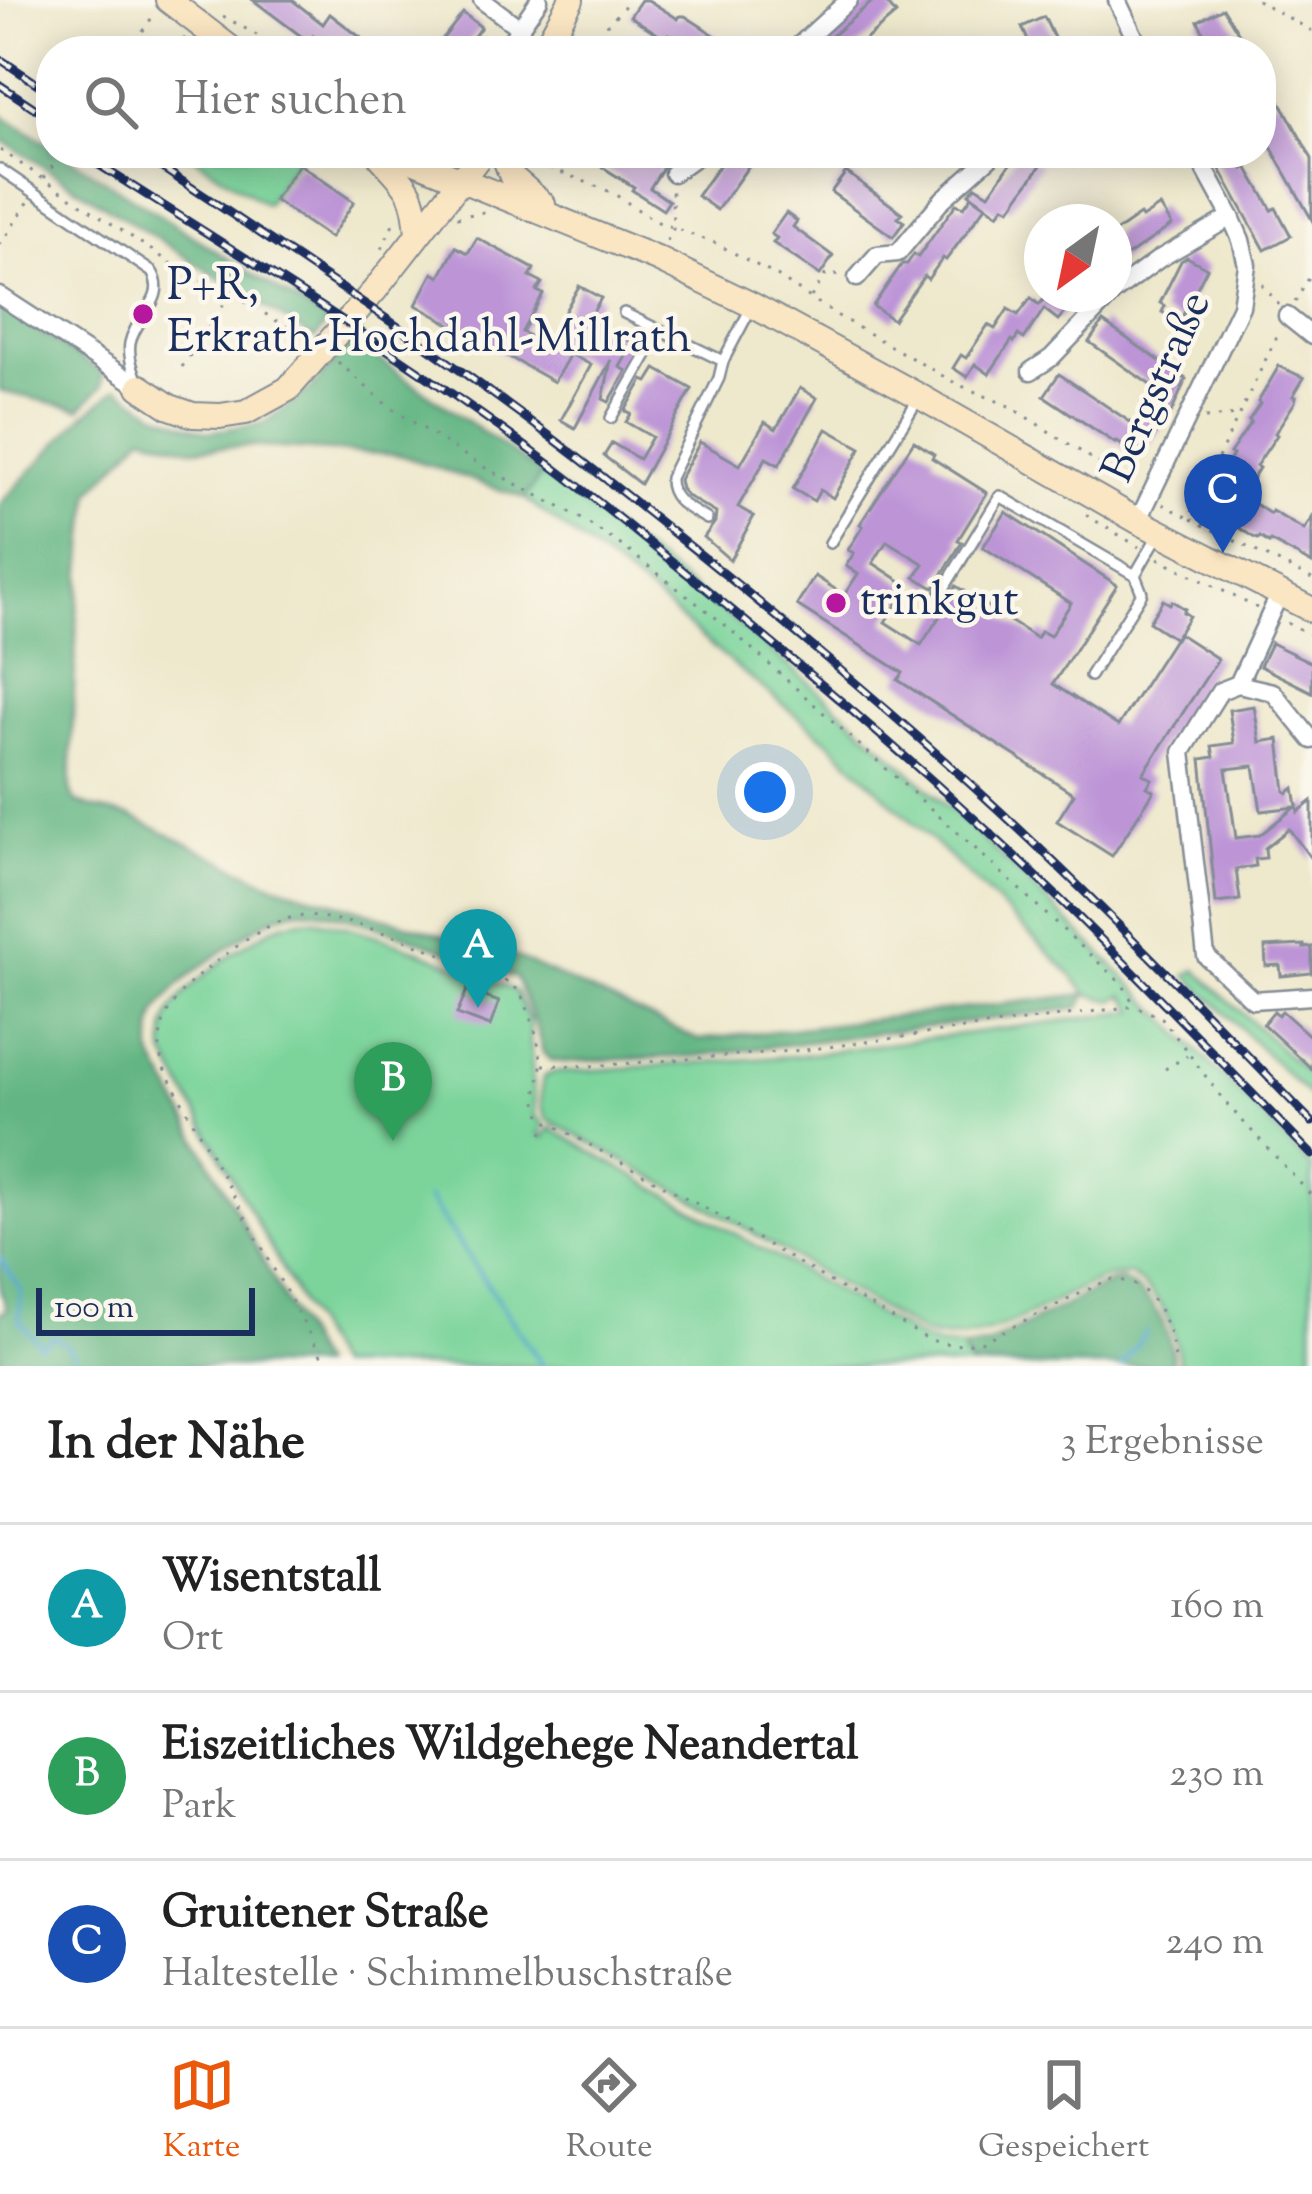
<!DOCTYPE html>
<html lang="de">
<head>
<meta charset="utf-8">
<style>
  body { margin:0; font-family:"Sorts Mill Goudy",serif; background:#f2f2f2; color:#222 }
  .compass { position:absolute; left:1024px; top:204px; width:108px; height:108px; border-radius:50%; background:#fff; box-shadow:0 6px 30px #0003; rotate:213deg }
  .scale { position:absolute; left:36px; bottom:30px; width:219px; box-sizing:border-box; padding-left:12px; border:6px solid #1b2f5e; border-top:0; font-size:33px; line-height:42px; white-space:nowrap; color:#1b2f5e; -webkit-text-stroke:9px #fbf7ec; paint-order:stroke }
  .you { position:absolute; left:765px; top:792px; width:42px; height:42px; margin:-30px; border:9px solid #fff; border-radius:50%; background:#1a73e8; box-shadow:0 0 0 18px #1a73e833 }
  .badge { display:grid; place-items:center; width:78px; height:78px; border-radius:50%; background:#ea580c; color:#fff; font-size:39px; font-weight:700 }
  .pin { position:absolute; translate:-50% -99px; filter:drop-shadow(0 3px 6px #0008) }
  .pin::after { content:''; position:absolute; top:63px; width:42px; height:36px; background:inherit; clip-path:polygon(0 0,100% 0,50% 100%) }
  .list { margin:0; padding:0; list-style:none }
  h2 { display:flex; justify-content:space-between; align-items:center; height:156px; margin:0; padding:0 48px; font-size:51px }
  h2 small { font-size:39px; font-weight:400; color:#767676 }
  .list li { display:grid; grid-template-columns:78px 1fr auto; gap:36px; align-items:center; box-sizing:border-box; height:168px; padding:0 48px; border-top:3px solid #e0e0e0 }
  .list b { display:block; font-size:45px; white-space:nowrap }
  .list p { margin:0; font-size:39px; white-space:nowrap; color:#767676 }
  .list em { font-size:39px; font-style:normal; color:#767676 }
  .icon { flex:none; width:66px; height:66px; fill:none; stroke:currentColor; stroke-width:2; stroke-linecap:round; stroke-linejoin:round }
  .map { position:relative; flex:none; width:1312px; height:1366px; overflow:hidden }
  .search { position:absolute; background:#fff; box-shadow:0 6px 30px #0003; left:36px; right:36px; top:36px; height:132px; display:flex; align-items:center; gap:30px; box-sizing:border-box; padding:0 42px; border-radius:48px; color:#767676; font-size:45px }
  .sheet { height:660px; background:#fff }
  nav { display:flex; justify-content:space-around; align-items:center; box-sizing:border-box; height:168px; border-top:3px solid #e0e0e0; background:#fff; font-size:33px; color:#767676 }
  nav a { display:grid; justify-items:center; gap:6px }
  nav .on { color:#ea580c }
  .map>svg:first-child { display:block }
  .green { fill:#7bd49b; stroke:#4b827c; stroke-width:3 }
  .forest { fill:#64b683; stroke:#407270; stroke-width:3 }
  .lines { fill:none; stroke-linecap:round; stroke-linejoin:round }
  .stream { stroke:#4da5ca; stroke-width:4.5 }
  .building { fill:#bd95d7; fill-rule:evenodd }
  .service-casing { stroke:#848c95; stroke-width:14 }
  .minor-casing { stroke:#848c95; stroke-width:21 }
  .secondary-casing { stroke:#848c95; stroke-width:28 }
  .path { stroke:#848c95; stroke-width:3; stroke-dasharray:3 9; stroke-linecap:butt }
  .service { stroke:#fff; stroke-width:9 }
  .minor { stroke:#fff; stroke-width:16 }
  .secondary { stroke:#fbe6c3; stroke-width:24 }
  .rail-casing { stroke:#1b2f5e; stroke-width:9 }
  .rail { stroke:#fbf7ec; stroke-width:4.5; stroke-dasharray:14; stroke-linecap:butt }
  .poi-dot { fill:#b5179e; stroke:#fbf7ec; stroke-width:4.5 }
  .labels { text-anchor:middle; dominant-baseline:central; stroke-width:9; stroke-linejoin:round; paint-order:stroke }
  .poi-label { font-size:45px; fill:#1b2f5e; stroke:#fbf7ec; text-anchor:start }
  .street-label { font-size:45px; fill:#1b2f5e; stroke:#fbf7ec }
</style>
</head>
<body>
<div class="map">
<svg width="1312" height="1366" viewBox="0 0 1312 1366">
  <rect width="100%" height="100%" fill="#fbf7ec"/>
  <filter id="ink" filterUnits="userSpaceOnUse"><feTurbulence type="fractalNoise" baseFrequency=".00833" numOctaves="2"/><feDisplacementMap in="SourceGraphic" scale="24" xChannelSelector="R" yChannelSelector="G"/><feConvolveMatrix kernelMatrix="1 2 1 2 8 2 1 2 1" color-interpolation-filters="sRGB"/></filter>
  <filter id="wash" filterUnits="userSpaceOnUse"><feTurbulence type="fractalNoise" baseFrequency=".004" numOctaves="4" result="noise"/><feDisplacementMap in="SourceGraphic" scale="48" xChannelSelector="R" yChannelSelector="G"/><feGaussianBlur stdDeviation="2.7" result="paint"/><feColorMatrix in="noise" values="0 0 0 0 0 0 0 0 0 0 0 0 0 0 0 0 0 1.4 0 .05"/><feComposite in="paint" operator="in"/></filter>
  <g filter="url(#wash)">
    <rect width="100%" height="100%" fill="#eee8cc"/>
    <!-- green -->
    <g class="green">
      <path d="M188 153H301L266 205Z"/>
      <path d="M542 474C646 552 751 631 849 717 1011 860 1162 1013 1312 1168V1366H1180C1175 1327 1164 1298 1130 1275 1110 1274 1094 1282 1076 1291 1028 1314 977 1350 923 1334L724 1216 547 1119C539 1107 540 1091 543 1078L551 1073 795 1056 1136 1011 1124 995 1113 1001 1087 994 1068 971 825 738 723 656 653 595 524 498Z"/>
      <path d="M313 919C382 933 451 963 515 991L529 1020 535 1116 544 1124 539 1134 544 1137 550 1128 922 1340 936 1345 965 1348V1356L973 1366H335L165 1054C164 1039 164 1022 173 1008 191 981 255 934 285 923 295 920 303 920 313 919Z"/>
      <path d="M1196 970 1312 1078V1099L1187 975Z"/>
    </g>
    <!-- forest -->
    <g class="forest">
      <path d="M0 114 51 146V153H62L328 322 315 339 0 139Z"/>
      <path d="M0 305 103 373 102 386 80 409 0 391Z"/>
      <path d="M353 341 542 474 524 498 400 455 250 446 191 449 144 435 91 492 77 612 70 790 75 801 89 807 132 817 267 882 513 956 699 1040 1087 994 1079 1008 697 1056 563 1062 551 1060 543 1053 537 1030 516 978C472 961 334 903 294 911 261 918 233 945 206 963 188 976 163 996 155 1018 151 1029 152 1043 152 1055L320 1366H0V1314L7 1309 0 1289V504L84 415 118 388 156 413 207 432 264 423 311 389Z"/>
      <path d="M1121 1280C1156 1297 1170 1329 1174 1366H973L965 1356V1348L986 1345 1107 1284Z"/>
    </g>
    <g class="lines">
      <!-- stream -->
      <g class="stream">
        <path d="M428 1198 543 1366"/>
        <path d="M0 1258 21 1290 19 1320 41 1346 54 1336 69 1347 78 1366"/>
        <path d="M1121 1366 1146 1332"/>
      </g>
    </g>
    <g id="blocks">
      <!-- building -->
      <g class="building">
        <path d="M253 0H292L323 24 330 14 378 51H333L313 36 309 42Z"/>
        <path d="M641 0H648L678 19 680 16H685L739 51H695L668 34 665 39 630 16Z"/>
        <path d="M874 0H884L896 14 852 51H814Z"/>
        <path d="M1223 8 1244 42 1236 46 1239 51H1183L1206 38 1198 21Z"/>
        <path d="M463 13 481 27 467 45 475 51H433Z"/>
        <path d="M1044 17 1056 42 1060 51H1033L1022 27Z"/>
        <path d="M1279 99 1312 159V220L1266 138 1261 141V108Z"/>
        <path d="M580 153H672L650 188 669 201 663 210 632 190 634 187Z"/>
        <path d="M728 153H758L717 210 697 196Z"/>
        <path d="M1018 153H1024L1041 165 1010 209 1004 206 998 214 969 193 976 186 989 194Z"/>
        <path d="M1211 153H1235L1244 169 1247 167 1272 210 1276 208 1291 236 1265 250Z"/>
        <path d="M299 164 354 202 330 238 274 200Z"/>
        <path d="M846 172 902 213 898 218 904 222 893 237 831 192Z"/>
        <path d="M972 196 986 206 946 260 943 258 928 279 924 276 893 320 873 306 902 264H907L914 254 918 257 956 204 964 207Z"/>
        <path d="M1160 206 1172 225 1114 265V233L1140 215 1142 218Z"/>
        <path d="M786 213 797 221 793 227 833 256 820 275 773 243 777 238 771 234Z"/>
        <path d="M477 238 534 269 530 277 542 283 537 291 543 294 522 332 546 345 579 286 601 298 589 319 633 343 620 367 627 371 609 402 603 399 611 360 575 428 561 420 591 365 570 354 554 382 416 305 433 273 440 277 456 247 468 253Z"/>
        <path d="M1187 257 1207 268 1180 321 1162 312 1165 306 1160 303 1181 261Z"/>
        <path d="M1048 294H1056L1070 306 1058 320 1044 309 1024 339 1018 335 1014 342 1012 340 989 374 975 364 967 377 953 368 961 355 966 358 988 325 995 329 1008 309 1018 315 1031 298 1039 305Z"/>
        <path d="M1103 322 1186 379 1172 411 1144 452 1130 443 1126 448 1116 441 1115 443 1044 396 1059 374 1136 426 1159 391 1089 342Z"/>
        <path d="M1279 366 1304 378 1293 396 1296 397 1295 402 1275 433 1277 435 1256 466 1259 468 1242 495 1270 514 1272 511 1304 530 1312 518V564L1271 541 1269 543 1260 537 1258 539 1253 537 1227 520 1231 513 1229 512 1231 509 1219 502 1222 498 1215 494 1230 467 1227 465 1233 455 1230 453 1251 422 1249 420 1260 404 1258 402Z"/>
        <path d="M656 369 692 389 640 484 604 456 612 443 639 459 652 437 626 422 631 414 625 411 643 380 648 382Z"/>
        <path d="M800 388 817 398 779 465 766 458 738 507 754 516 730 560 704 537 715 522 716 513 687 496 681 489 679 480 700 442 740 465 765 422 776 429Z"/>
        <path d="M827 429 861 448 833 498 820 490 814 501 793 489Z"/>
        <path d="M914 441 934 454 932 458 987 493 958 540 962 542 934 588 915 577 924 564 887 541 873 563 908 586 885 622 921 645 951 599 949 597 956 586 1036 638 1041 631 1050 636 1071 603 983 547 1006 512 1117 585 1053 684 1118 726 1178 633 1218 659 1143 774 1152 779 1147 787 1154 791 1112 856 1057 821 1074 794 898 680 903 673 797 605 815 576 844 595 858 574 846 566 854 553 848 550 863 526 860 524Z"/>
        <path d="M1163 600 1170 604 1172 601 1185 609 1183 612 1189 616 1175 639 1149 622Z"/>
        <path d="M1271 643 1312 663V692L1260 666Z"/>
        <path d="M1254 706 1260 742 1279 739 1285 791 1288 793 1294 788 1298 812 1312 801V860L1289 829 1265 848 1266 858 1255 859 1256 866 1236 869 1240 900 1216 903 1201 759 1214 757 1212 746 1234 743 1229 710ZM1254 766 1261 811 1295 807 1260 835 1236 838 1226 769Z"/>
        <path d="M1304 945V948L1312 947V973L1281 976 1280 965 1266 966 1265 947Z"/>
        <path d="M467 990 499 1002 490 1026 457 1014Z"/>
        <path d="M1274 1011 1278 1015 1282 1011 1312 1038V1069L1263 1024Z"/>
      </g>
    </g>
  </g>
  <g filter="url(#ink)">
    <use href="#blocks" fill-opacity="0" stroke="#848c95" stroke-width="3"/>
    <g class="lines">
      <!-- service casing -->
      <g class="service-casing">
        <g id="service">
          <path d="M0 169 152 272C169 299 135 317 130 343 128 357 133 369 138 382"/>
          <path d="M624 313 723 361 750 310"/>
          <path d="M611 418 661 330"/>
          <path d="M707 519C689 508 669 501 670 478L719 378 723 361"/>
          <path d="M830 543 917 401"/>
          <path d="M940 595 1000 496 1135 575 1160 532"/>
          <path d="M1090 676 1142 593 1135 575"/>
        </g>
      </g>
      <!-- minor casing -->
      <g class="minor-casing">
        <g id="minor">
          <path d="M482 0 521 29"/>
          <path d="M1117 0 1141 51"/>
          <path d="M504 51 539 0"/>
          <path d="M793 51 849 0"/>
          <path d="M673 173 701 153"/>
          <path d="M857 278 877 255 898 253 943 199 995 153"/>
          <path d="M1114 292 1159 259 1231 217"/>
          <path d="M0 296 140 387"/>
          <path d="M1287 316 1312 336"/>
          <path d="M1031 371 1051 358 1112 294"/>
          <path d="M1138 521 1241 306 1247 265 1241 240 1231 217 1196 153"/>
          <path d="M1280 593 1238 684 1220 691 1182 752 1206 956 1253 1000 1312 996"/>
          <path d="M1238 684 1273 692 1312 740"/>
        </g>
      </g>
      <!-- secondary casing -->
      <g class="secondary-casing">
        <g id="secondary">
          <path d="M168 0 234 51"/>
          <path d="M543 51 571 0"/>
          <path d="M377 153C406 186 415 188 418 234"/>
          <path d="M395 153 657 259 752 305 919 396 1138 521 1312 610"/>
          <path d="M503 153 512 177 543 204"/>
          <path d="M140 387 170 407 193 415 220 416 246 412 288 389 375 290 482 153"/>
        </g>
      </g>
      <!-- path -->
      <g class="path">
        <path d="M1257 0 1312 31"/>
        <path d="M223 16 285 51"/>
        <path d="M183 38 196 51"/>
        <path d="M129 51 153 16"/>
        <path d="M581 51 623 8 628 0"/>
        <path d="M0 150 189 275 232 294 307 339"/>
        <path d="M343 153 361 166"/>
        <path d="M528 159 613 193 655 221 715 243 777 276 838 316 957 384 1009 406 1135 486"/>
        <path d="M44 178 62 153"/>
        <path d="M457 217 484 212 486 208"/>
        <path d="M667 241 673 229 672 187"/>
        <path d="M0 245 29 201"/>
        <path d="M382 249 395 219"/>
        <path d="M1262 284 1279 305"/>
        <path d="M811 297 826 274 843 276"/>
        <path d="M1295 302 1312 273"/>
        <path d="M338 362 388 406 480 465 577 516 618 543 724 624 966 840 1123 985 1135 1006"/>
        <path d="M182 367 231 294"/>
        <path d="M1205 418 1238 415"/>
        <path d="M1163 504 1189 518 1279 332"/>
        <path d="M1086 515 1139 547"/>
        <path d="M1191 519 1312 579"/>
        <path d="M1158 558 1257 608"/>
        <path d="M1287 623 1312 635"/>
        <path d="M543 1065 592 1066 805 1050 1135 1006 1162 1018 1225 1102 1312 1196"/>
        <path d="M1165 1069 1187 1056"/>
        <path d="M542 1134 547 1125"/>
        <path d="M327 1366 163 1067C153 1029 168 1003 196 978 219 959 261 925 290 918 337 906 455 960 502 979 505 980 516 988 518 990 528 1004 541 1045 541 1063 541 1087 530 1092 543 1119L719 1216 929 1340 955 1345 981 1342 1108 1280C1155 1276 1172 1329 1176 1366"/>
      </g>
      <!-- service -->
      <use href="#service" class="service"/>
      <!-- minor -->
      <use href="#minor" class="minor"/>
      <!-- secondary -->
      <use href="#secondary" class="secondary"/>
      <!-- rail casing -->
      <g class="rail-casing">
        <g id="rail">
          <path d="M0 59 51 93"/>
          <path d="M0 85 51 119"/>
          <path d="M80 153C238 253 398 351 548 463 596 499 643 538 690 576 819 680 945 788 1064 903 1148 985 1230 1071 1312 1155"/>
          <path d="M140 153C298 259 459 363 608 481 748 591 887 705 1017 827 1118 922 1215 1022 1312 1122"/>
        </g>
      </g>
      <!-- rail -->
      <use href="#rail" class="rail"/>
    </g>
  </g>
  <!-- markers -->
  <g class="poi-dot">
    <circle cx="143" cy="314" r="12"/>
    <circle cx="836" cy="603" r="12"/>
  </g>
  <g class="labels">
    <!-- poi labels -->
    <g class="poi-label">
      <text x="167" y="288">P+R,<tspan x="167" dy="52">Erkrath-Hochdahl-Millrath</tspan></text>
      <text x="860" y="603">trinkgut</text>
    </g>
    <!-- street labels -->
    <g class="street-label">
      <text transform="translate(1159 388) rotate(-66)">Bergstraße</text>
    </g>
  </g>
</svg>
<svg class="compass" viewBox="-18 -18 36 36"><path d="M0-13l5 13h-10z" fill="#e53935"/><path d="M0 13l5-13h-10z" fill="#767676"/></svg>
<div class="scale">100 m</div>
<div class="you"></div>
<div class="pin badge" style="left:478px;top:1008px;background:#0f9aa8">A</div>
<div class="pin badge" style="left:393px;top:1141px;background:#2e9e5b">B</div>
<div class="pin badge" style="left:1223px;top:553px;background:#1a4fb4">C</div>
<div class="search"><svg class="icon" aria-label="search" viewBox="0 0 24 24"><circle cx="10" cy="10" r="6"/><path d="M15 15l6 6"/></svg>Hier suchen</div>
</div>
<section class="sheet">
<h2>In der Nähe<small>3 Ergebnisse</small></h2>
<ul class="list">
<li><span class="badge" style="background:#0f9aa8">A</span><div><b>Wisentstall</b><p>Ort</p></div><em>160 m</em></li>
<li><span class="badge" style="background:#2e9e5b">B</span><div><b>Eiszeitliches Wildgehege Neandertal</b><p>Park</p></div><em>230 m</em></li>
<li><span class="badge" style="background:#1a4fb4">C</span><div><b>Gruitener Straße</b><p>Haltestelle · Schimmelbuschstraße</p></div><em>240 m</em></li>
</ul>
</section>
<nav>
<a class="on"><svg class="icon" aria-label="map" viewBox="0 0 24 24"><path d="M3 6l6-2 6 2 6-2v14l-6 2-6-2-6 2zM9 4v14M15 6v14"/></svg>Karte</a>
<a><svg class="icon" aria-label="directions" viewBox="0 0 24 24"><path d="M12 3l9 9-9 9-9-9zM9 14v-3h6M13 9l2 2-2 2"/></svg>Route</a>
<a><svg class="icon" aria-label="saved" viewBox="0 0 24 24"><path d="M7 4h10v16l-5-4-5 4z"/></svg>Gespeichert</a>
</nav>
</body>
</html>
